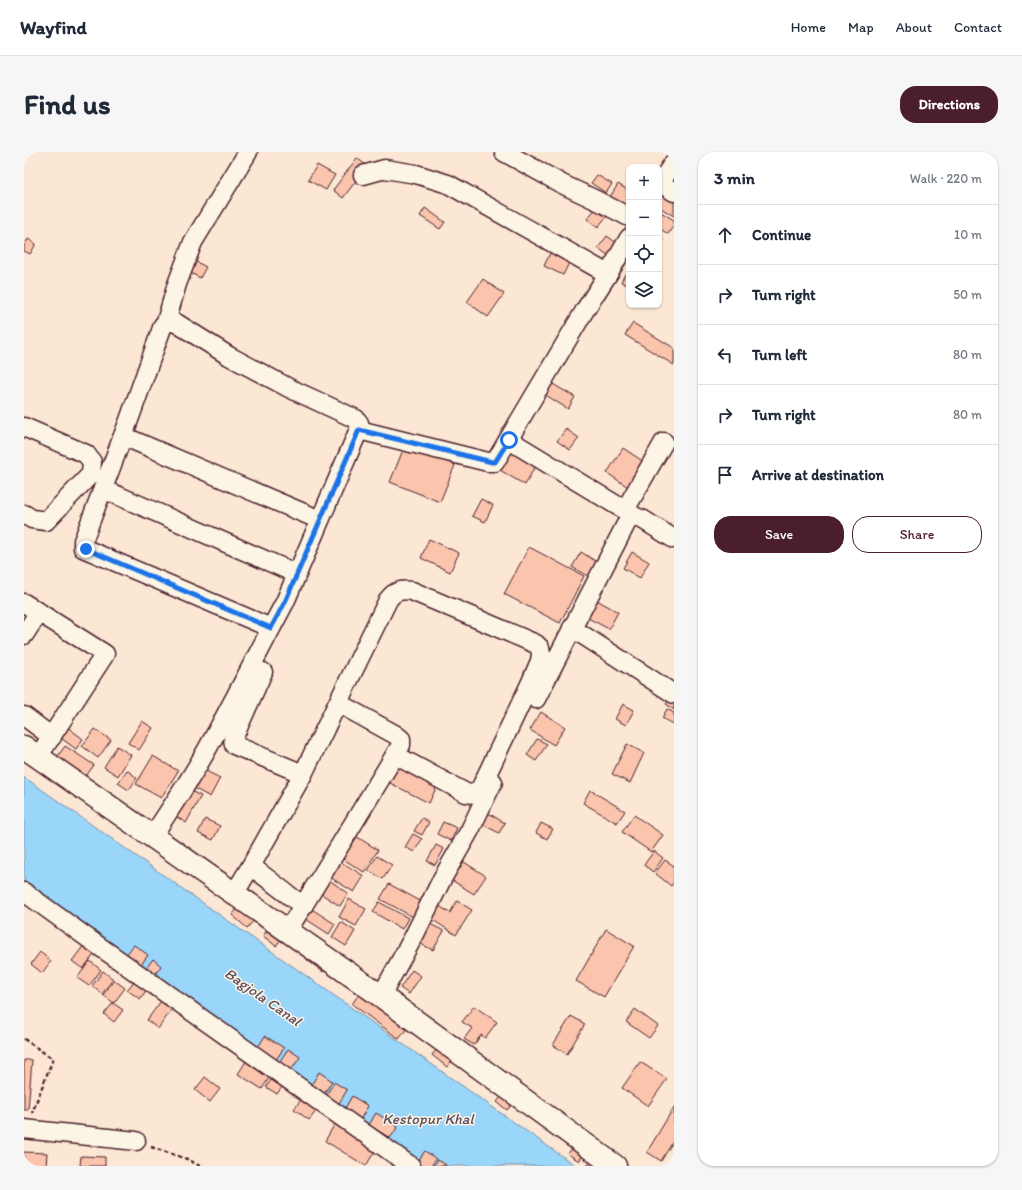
<!DOCTYPE html>
<html lang="en">
<head>
<meta charset="utf-8">
<style>
  body { margin:0; font-family:Itim,sans-serif; background:#f6f6f7; color:#1f2937 }
  .controls { position:absolute; right:12px; top:12px; display:grid; overflow:hidden; border-radius:8px; box-shadow:0 1px 3px #0004 }
  .controls button { width:36px; height:36px; display:grid; place-items:center; padding:0; border:0; border-bottom:1px solid #e0e1e3; background:#fff; color:#1f2937; font:20px sans-serif }
  .stop { position:absolute; width:12px; height:12px; margin:-9px; border:3px solid #1a73e8; border-radius:50%; background:#fff }
  .stop.end { background:#1a73e8; border-color:#fff; box-shadow:0 1px 4px #0008 }
  .list { margin:0; padding:0; list-style:none }
  h2 { display:flex; justify-content:space-between; align-items:center; height:52px; margin:0; padding:0 16px; font-size:17px }
  h2 small { font-size:13px; font-weight:400; color:#747a83 }
  .list li { display:grid; grid-template-columns:26px 1fr auto; gap:12px; align-items:center; box-sizing:border-box; height:60px; padding:0 16px; border-top:1px solid #e0e1e3 }
  .list b { display:block; font-size:15px; white-space:nowrap }
  .list em { font-size:13px; font-style:normal; color:#747a83 }
  .actions { display:flex; gap:8px; padding:12px 16px }
  .actions a { flex:1; padding:9px 0; border:1px solid #4a1f2b; border-radius:16px; text-align:center; font-size:14px; color:#4a1f2b }
  .actions .main { background:#4a1f2b; color:#fff }
  .icon { flex:none; width:22px; height:22px; fill:none; stroke:currentColor; stroke-width:2; stroke-linecap:round; stroke-linejoin:round }
  .map { position:relative; flex:none; width:650px; height:1014px; overflow:hidden; border-radius:16px }
  header { display:flex; align-items:center; gap:24px; box-sizing:border-box; height:56px; padding:0 20px; background:#fff; border-bottom:1px solid #e0e1e3 }
  header strong { font-size:19px }
  nav { display:flex; gap:22px; margin-inline-start:auto; font-size:14px }
  .intro { display:flex; align-items:center; justify-content:space-between; box-sizing:border-box; height:96px; padding:0 24px }
  h1 { margin:0; font-size:28px }
  .button { padding:10px 18px; border-radius:16px; background:#4a1f2b; color:#fff; font-size:14px; font-weight:700 }
  main { display:flex; gap:24px; padding:0 24px }
  aside { flex:1; background:#fff; border-radius:16px; box-shadow:0 1px 3px #0004 }
  .map>svg:first-child { display:block }
  .water { fill:#99d6fa; stroke:#798da7 }
  .building { fill:#fbc5ad; stroke:#4a1f2b }
  .lines { fill:none; stroke-linecap:round; stroke-linejoin:round }
  .minor-casing { stroke:#4a1f2b; stroke-width:21 }
  .tertiary-casing { stroke:#4a1f2b; stroke-width:25 }
  .path { stroke:#4a1f2b; stroke-width:2.5; stroke-dasharray:4 3; stroke-linecap:butt }
  .minor { stroke:#fcf5e5; stroke-width:18 }
  .tertiary { stroke:#fcf5e5; stroke-width:22 }
  .route { stroke:#1a73e8; stroke-width:5 }
  .labels { text-anchor:middle; dominant-baseline:central; stroke-width:3; stroke-linejoin:round; paint-order:stroke }
  .water-label { font-size:15px; font-style:italic; fill:#5e4d5f; stroke:#fcf5e5 }
</style>
</head>
<body>
<header>
<strong>Wayfind</strong>
<nav><a>Home</a><a>Map</a><a>About</a><a>Contact</a></nav>
</header>
<div class="intro"><h1>Find us</h1><a class="button">Directions</a></div>
<main>
<div class="map">
<svg width="650" height="1014" viewBox="0 0 650 1014">
  <rect width="100%" height="100%" fill="#fce7d4"/>
  <filter id="ink" filterUnits="userSpaceOnUse"><feTurbulence type="fractalNoise" baseFrequency=".025" numOctaves="2"/><feDisplacementMap in="SourceGraphic" scale="8" xChannelSelector="R" yChannelSelector="G"/><feConvolveMatrix kernelMatrix="1 2 1 2 8 2 1 2 1" color-interpolation-filters="sRGB"/></filter>
  <g filter="url(#ink)">
    <!-- water -->
    <path class="water" d="M0 625 552 1014H389L0 737Z"/>
    <!-- building -->
    <g class="building">
      <path d="M333 6 343 14 319 46 309 38Z"/>
      <path d="M293 13 311 23 302 38 284 28Z"/>
      <path d="M573 23 588 32 582 41 567 31Z"/>
      <path d="M594 32 605 39V58L586 45Z"/>
      <path d="M635 35 650 44V64L635 55Z"/>
      <path d="M577 50 587 59 574 75 563 67Z"/>
      <path d="M401 56 421 70 416 77 396 64Z"/>
      <path d="M635 59 650 68V73L644 82 635 76Z"/>
      <path d="M583 84 594 92 585 104 574 96Z"/>
      <path d="M635 85 639 87 635 94Z"/>
      <path d="M4 87 12 92 6 102 0 99V94Z"/>
      <path d="M530 93 549 103 539 123 520 114Z"/>
      <path d="M169 108 182 115 176 126 163 119Z"/>
      <path d="M601 122 605 125V134L597 130Z"/>
      <path d="M459 127 480 142 464 165 443 150Z"/>
      <path d="M609 171 650 196V213L601 183Z"/>
      <path d="M527 231 551 245 544 257 520 242Z"/>
      <path d="M542 277 555 286 546 298 533 289Z"/>
      <path d="M381 293 431 313 416 350 366 330Z"/>
      <path d="M486 296 513 311 501 333 474 317Z"/>
      <path d="M599 296 620 310 604 335 583 321Z"/>
      <path d="M457 347 469 353 461 370 448 364Z"/>
      <path d="M405 387 435 401 426 420 397 406Z"/>
      <path d="M505 395 560 424 536 471 480 442Z"/>
      <path d="M557 400 576 412 567 426 548 415Z"/>
      <path d="M608 400 625 410 616 426 599 416Z"/>
      <path d="M571 447 594 460 585 477 562 465Z"/>
      <path d="M649 542 650 543V558L642 552Z"/>
      <path d="M599 552 610 558 602 573 591 567Z"/>
      <path d="M643 557 650 561V573L638 566Z"/>
      <path d="M517 560 541 575 530 593 506 578Z"/>
      <path d="M118 569 129 576 115 598 104 591Z"/>
      <path d="M42 574 59 587 52 597 34 584Z"/>
      <path d="M71 577 87 588 74 606 58 594Z"/>
      <path d="M513 587 523 592 512 609 503 603Z"/>
      <path d="M603 592 620 601 606 631 588 622Z"/>
      <path d="M41 594 70 613 62 624 33 605Z"/>
      <path d="M93 594 107 603 94 624 80 615Z"/>
      <path d="M129 604 154 619 137 646 112 632Z"/>
      <path d="M374 611 414 632 405 651 364 630Z"/>
      <path d="M176 616 196 626 186 645 166 634Z"/>
      <path d="M103 618 113 626 105 638 94 631Z"/>
      <path d="M162 637 177 644 162 671 147 661Z"/>
      <path d="M566 638 601 659 593 671 559 651Z"/>
      <path d="M464 661 481 671 475 681 458 672Z"/>
      <path d="M610 663 639 683 627 700 598 680Z"/>
      <path d="M398 666 405 670 398 683 390 679Z"/>
      <path d="M181 667 196 674 189 688 174 681Z"/>
      <path d="M419 670 433 676 427 689 413 682Z"/>
      <path d="M517 671 529 677 523 687 512 681Z"/>
      <path d="M389 682 398 687 390 700 381 695Z"/>
      <path d="M330 683 354 698 340 720 316 705Z"/>
      <path d="M412 693 420 697 411 713 403 709Z"/>
      <path d="M630 699 639 706 629 720 620 713Z"/>
      <path d="M353 704 368 713 359 727 344 718Z"/>
      <path d="M432 705 462 724 450 742 421 724Z"/>
      <path d="M314 708 340 724 330 740 304 724Z"/>
      <path d="M641 708 650 714V730L647 734 631 721Z"/>
      <path d="M305 728 324 741 316 754 296 741Z"/>
      <path d="M365 732 400 751 391 766 356 747Z"/>
      <path d="M325 747 342 757 332 774 315 765Z"/>
      <path d="M433 749 448 758 432 783 406 766 414 753 426 761Z"/>
      <path d="M355 750 384 766 378 777 349 760Z"/>
      <path d="M216 754 231 767 223 776 208 763Z"/>
      <path d="M283 754 311 772 305 782 277 764Z"/>
      <path d="M400 769 420 779 409 798 389 788Z"/>
      <path d="M317 770 331 779 322 794 308 785Z"/>
      <path d="M246 774 259 784 252 794 239 784Z"/>
      <path d="M582 777 610 794 580 845 552 829Z"/>
      <path d="M63 789 74 797 59 817 48 809Z"/>
      <path d="M110 793 124 803 116 814 101 804Z"/>
      <path d="M16 800 27 809 18 821 7 812Z"/>
      <path d="M289 800 305 812 299 820 283 808Z"/>
      <path d="M129 807 137 814 129 825 121 818Z"/>
      <path d="M66 809 77 818 65 834 53 826Z"/>
      <path d="M388 818 397 824 385 842 376 836Z"/>
      <path d="M79 819 89 827 78 842 68 834Z"/>
      <path d="M112 827 124 836 116 847 103 838Z"/>
      <path d="M90 828 101 836 90 851 79 843Z"/>
      <path d="M341 834 388 870 375 887 328 852Z"/>
      <path d="M137 849 148 857 134 877 123 868Z"/>
      <path d="M89 851 99 858 90 870 80 862Z"/>
      <path d="M450 854 473 870 461 886 457 883 450 893 440 887 448 876 438 870Z"/>
      <path d="M611 857 634 874 625 886 602 870Z"/>
      <path d="M547 864 561 872 543 902 529 893Z"/>
      <path d="M241 884 260 896 249 912 231 900Z"/>
      <path d="M417 892 431 905 423 915 408 903Z"/>
      <path d="M264 897 276 905 264 923 252 915Z"/>
      <path d="M224 906 248 921 238 937 214 922Z"/>
      <path d="M0 908H8L4 958H0Z"/>
      <path d="M616 910 643 927 624 954 598 936Z"/>
      <path d="M295 920 308 929 298 945 285 937Z"/>
      <path d="M252 921 263 928 253 942 242 935Z"/>
      <path d="M181 925 196 937 186 950 171 938Z"/>
      <path d="M310 930 323 938 311 958 298 950Z"/>
      <path d="M481 940 491 949 483 958 473 950Z"/>
      <path d="M282 941 297 953 285 968 270 957Z"/>
      <path d="M328 944 344 954 336 968 320 958Z"/>
      <path d="M650 955V988L637 1009 623 1000Z"/>
      <path d="M352 961 374 975 366 986 345 973Z"/>
      <path d="M312 970 353 995 342 1014 301 989Z"/>
      <path d="M551 992 562 998 555 1009 544 1002Z"/>
      <path d="M401 999 412 1007 407 1014H395L392 1012Z"/>
      <path d="M0 1000 23 1001 22 1014H0Z"/>
      <path d="M572 1003 577 1014H563Z"/>
      <path d="M57 1004 81 1005V1014H56Z"/>
      <path d="M414 1008 422 1013 421 1014H409Z"/>
    </g>
    <g class="lines">
      <!-- minor casing -->
      <g class="minor-casing">
        <g id="minor">
          <path d="M480 0 538 32 574 49 605 65"/>
          <path d="M339 23 361 17 392 22 424 32 584 122"/>
          <path d="M636 31 650 40"/>
          <path d="M635 33 650 10"/>
          <path d="M142 170 153 132 169 90 224 0"/>
          <path d="M0 275 62 302 68 310 67 322 22 369 8 367 0 362"/>
          <path d="M335 278 464 310H471L561 158 586 119 605 86"/>
          <path d="M99 284 296 368"/>
          <path d="M485 288 612 365"/>
          <path d="M79 337 273 422"/>
          <path d="M601 358 640 290"/>
          <path d="M0 451 81 502 14 605"/>
          <path d="M548 476 650 542"/>
          <path d="M0 483 15 460"/>
          <path d="M239 520 209 587 210 593 279 622"/>
          <path d="M512 547 603 370C608 365 611 365 618 367L650 387"/>
          <path d="M0 564 28 585"/>
          <path d="M128 685C148 654 169 624 186 592 212 545 236 497 261 450L336 275 335 271 332 267 265 236 205 204 154 172C147 169 144 168 139 173L105 268 59 389V396L247 476"/>
          <path d="M0 740 72 792 387 1014"/>
          <path d="M210 742 227 714"/>
          <path d="M279 754 371 603"/>
          <path d="M263 779 279 754 227 714 279 622 364 448C370 439 377 437 388 439L512 492 516 496 517 502 516 509 507 530 457 635C452 641 450 643 442 641L371 603 377 593V587L372 583 314 551"/>
          <path d="M357 844 390 784 418 727 446 678 469 630"/>
          <path d="M0 977 112 989"/>
        </g>
      </g>
      <!-- tertiary casing -->
      <g class="tertiary-casing">
        <path id="tertiary" d="M0 595 357 844 591 1014"/>
      </g>
      <!-- path -->
      <g class="path">
        <path d="M0 887 29 907 8 961"/>
        <path d="M127 995 163 1007 176 1014"/>
      </g>
      <!-- minor -->
      <use href="#minor" class="minor"/>
      <!-- tertiary -->
      <use href="#tertiary" class="tertiary"/>
    </g>
  </g>
  <g class="lines" filter="url(#ink)">
    <!-- route -->
    <path class="route" d="M62 397 247 476 261 450 335 278 468 310H471L473 307 485 288"/>
  </g>
  <g class="labels">
    <!-- water labels -->
    <g class="water-label">
      <text transform="translate(239 845) rotate(35)">Bagjola Canal</text>
      <text x="404" y="967">Kestopur Khal</text>
    </g>
  </g>
</svg>
<div class="controls">
<button>+</button>
<button>−</button>
<button><svg class="icon" aria-label="locate" viewBox="0 0 24 24"><circle cx="12" cy="12" r="6"/><path d="M12 2v4M12 18v4M2 12h4M18 12h4"/></svg></button>
<button><svg class="icon" aria-label="layers" viewBox="0 0 24 24"><path d="M12 4l9 5-9 5-9-5zM3 14l9 5 9-5"/></svg></button>
</div>
<div class="stop" style="left:485px;top:288px"></div>
<div class="stop end" style="left:62px;top:397px"></div>
</div>
<aside>
<h2>3 min<small>Walk · 220 m</small></h2>
<ul class="list">
<li><svg class="icon" aria-label="ahead" viewBox="0 0 24 24"><path d="M12 20V5M6 11l6-6 6 6"/></svg><div><b>Continue</b></div><em>10 m</em></li>
<li><svg class="icon" aria-label="right" viewBox="0 0 24 24"><path d="M7 20v-9h11M14 6l5 5-5 5"/></svg><div><b>Turn right</b></div><em>50 m</em></li>
<li><svg class="icon" aria-label="left" viewBox="0 0 24 24"><path d="M17 20v-9H6M10 6l-5 5 5 5"/></svg><div><b>Turn left</b></div><em>80 m</em></li>
<li><svg class="icon" aria-label="right" viewBox="0 0 24 24"><path d="M7 20v-9h11M14 6l5 5-5 5"/></svg><div><b>Turn right</b></div><em>80 m</em></li>
<li><svg class="icon" aria-label="arrive" viewBox="0 0 24 24"><path d="M6 21V4h12l-3 4 3 4H6"/></svg><div><b>Arrive at destination</b></div></li>
</ul>
<div class="actions"><a class="main">Save</a><a>Share</a></div>
</aside>
</main>
</body>
</html>
